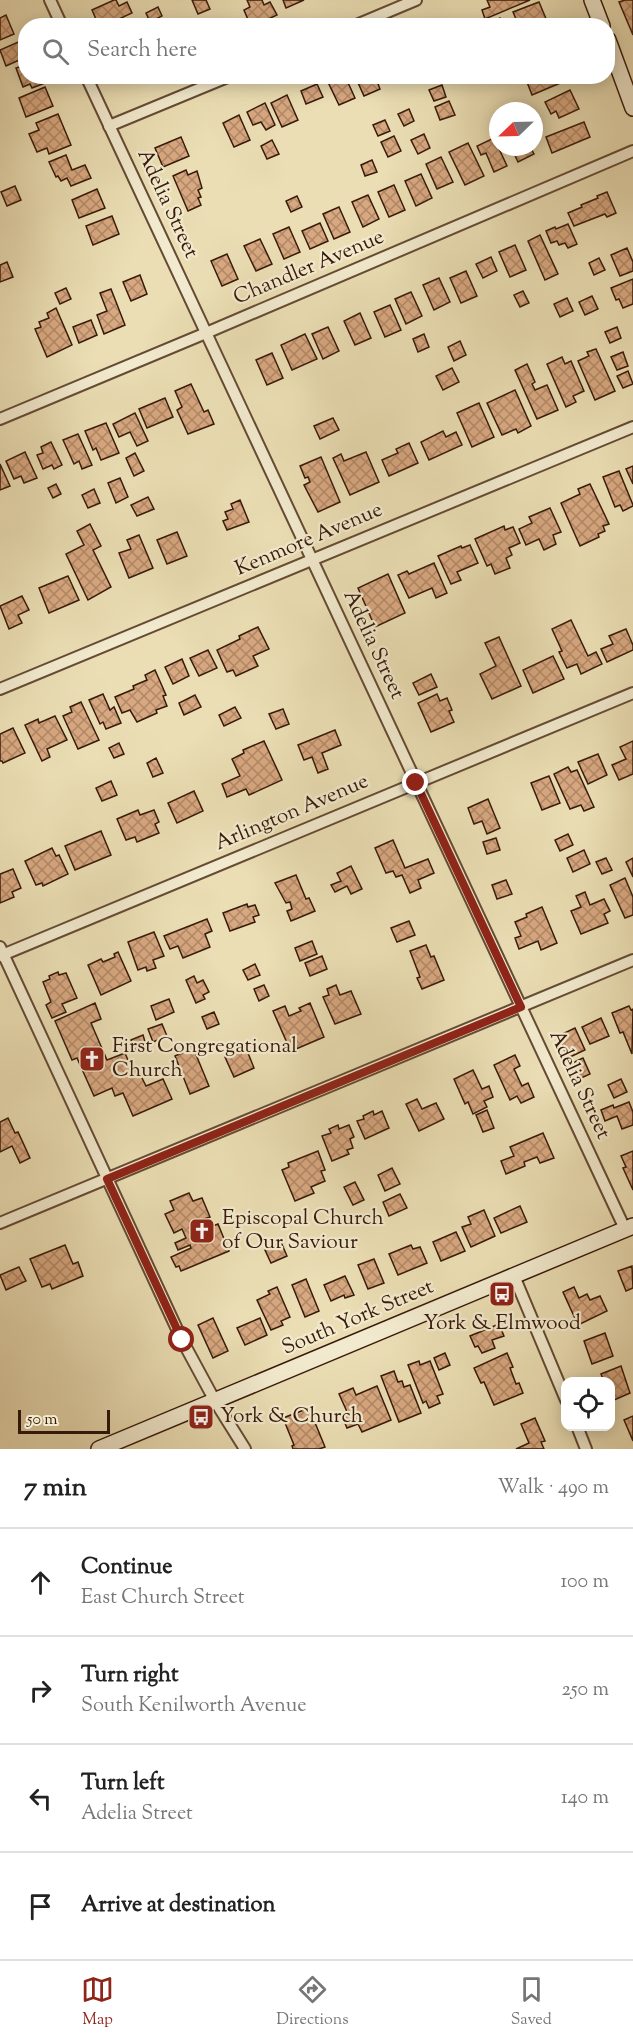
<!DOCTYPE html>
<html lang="en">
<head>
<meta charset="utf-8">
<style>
  body { margin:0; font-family:"Sorts Mill Goudy",serif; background:#f6f6f6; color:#222 }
  .controls { position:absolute; right:18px; bottom:18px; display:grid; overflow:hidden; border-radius:12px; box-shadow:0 3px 15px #0003 }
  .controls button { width:54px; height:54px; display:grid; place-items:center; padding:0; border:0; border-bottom:2px solid #e0e0e0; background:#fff; color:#222; font:30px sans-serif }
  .compass { position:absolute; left:489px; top:102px; width:54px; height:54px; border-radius:50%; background:#fff; box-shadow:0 3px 15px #0003; rotate:247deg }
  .scale { position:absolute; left:18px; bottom:15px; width:92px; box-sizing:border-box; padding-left:6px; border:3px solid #381a0a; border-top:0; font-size:16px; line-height:21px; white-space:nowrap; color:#381a0a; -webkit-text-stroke:4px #f2eace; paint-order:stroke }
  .stop { position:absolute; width:18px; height:18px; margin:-14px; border:4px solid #8f2418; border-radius:50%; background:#fff }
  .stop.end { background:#8f2418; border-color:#fff; box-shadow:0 2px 6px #0008 }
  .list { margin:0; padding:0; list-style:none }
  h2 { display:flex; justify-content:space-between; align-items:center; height:78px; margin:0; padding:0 24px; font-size:26px }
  h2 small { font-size:20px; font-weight:400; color:#767676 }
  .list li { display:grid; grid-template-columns:39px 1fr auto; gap:18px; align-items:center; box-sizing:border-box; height:108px; padding:0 24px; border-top:2px solid #e0e0e0 }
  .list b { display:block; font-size:22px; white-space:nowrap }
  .list p { margin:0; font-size:20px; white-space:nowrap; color:#767676 }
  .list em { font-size:20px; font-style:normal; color:#767676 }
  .icon { flex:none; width:33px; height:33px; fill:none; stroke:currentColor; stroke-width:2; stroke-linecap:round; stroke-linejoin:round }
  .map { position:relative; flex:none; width:633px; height:1449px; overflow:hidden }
  .search { position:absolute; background:#fff; box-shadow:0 3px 15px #0003; left:18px; right:18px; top:18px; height:66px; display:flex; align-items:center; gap:15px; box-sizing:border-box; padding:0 21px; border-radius:24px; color:#767676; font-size:22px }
  .sheet { height:510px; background:#fff }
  nav { display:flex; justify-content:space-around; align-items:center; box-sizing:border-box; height:84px; border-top:2px solid #e0e0e0; background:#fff; font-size:16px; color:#767676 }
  nav a { display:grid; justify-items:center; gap:3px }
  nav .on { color:#8f2418 }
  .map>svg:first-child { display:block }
  .building { fill:url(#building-cross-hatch); stroke:#381a0a; stroke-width:1.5 }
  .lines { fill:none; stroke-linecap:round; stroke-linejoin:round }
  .minor-casing { stroke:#654b34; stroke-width:14 }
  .secondary-casing { stroke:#381a0a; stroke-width:18 }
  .minor { stroke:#f2eace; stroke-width:10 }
  .secondary { stroke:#f2eace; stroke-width:15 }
  .route { stroke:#8f2418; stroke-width:8 }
  .labels { text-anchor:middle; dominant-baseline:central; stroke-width:4.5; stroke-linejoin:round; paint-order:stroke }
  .street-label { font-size:21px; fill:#381a0a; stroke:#f2eace }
  .poi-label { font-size:21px; fill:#381a0a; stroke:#f2eace; text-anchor:start }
</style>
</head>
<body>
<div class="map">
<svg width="633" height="1449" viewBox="0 0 633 1449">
  <defs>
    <pattern id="building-cross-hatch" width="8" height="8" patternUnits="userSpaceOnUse" patternTransform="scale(1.5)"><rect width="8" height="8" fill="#d8a880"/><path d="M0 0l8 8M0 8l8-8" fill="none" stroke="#b08867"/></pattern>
  </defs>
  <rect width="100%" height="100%" fill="#ebdeb4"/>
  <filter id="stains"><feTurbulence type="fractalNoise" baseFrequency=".00333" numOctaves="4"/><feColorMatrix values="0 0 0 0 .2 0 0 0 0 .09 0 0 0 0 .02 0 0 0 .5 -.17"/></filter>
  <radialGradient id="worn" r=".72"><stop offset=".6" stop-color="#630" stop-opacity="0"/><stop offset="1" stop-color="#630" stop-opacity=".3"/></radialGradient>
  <!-- building -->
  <g class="building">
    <path d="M114 0H116L119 6 127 2 132 13 104 26H99L92 10Z"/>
    <path d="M192 0H206L210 9 198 14Z"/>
    <path d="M247 0H262L264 5 270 2 277 15 258 24 256 19 249 22 244 10 250 7Z"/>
    <path d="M283 0H304L286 8Z"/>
    <path d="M487 0H530L485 19 482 10 490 7Z"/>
    <path d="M625 0H633V35L619 2Z"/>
    <path d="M539 2 547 21 535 26H519L513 12Z"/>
    <path d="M158 7 162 16 150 22 146 13Z"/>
    <path d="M6 15 14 34 0 40V18Z"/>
    <path d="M500 18 502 26H482Z"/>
    <path d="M471 19 474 26H460L459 24Z"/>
    <path d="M25 39 26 57 6 66 0 50Z"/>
    <path d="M26 65V76H43L45 83 32 88 30 84 23 87 16 68Z"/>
    <path d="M123 76H138L125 82Z"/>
    <path d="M335 76H345L355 98 339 105 327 80Z"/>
    <path d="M355 76H375L380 89 364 96Z"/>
    <path d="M386 76H400V77L388 82Z"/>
    <path d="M539 76H563L565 81 532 95 527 82Z"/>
    <path d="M317 84 323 97 306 104 301 91Z"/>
    <path d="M442 85 446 97 434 101 429 90Z"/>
    <path d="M45 87 53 106 26 117 19 98Z"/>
    <path d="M570 90 579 109 559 118 556 111 551 114 545 102Z"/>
    <path d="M287 95 298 120 282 127 271 103Z"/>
    <path d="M449 101 455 115 440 120 435 107Z"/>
    <path d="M265 103 275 125 266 130 261 122 253 125 247 112Z"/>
    <path d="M409 109 414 121 404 126 398 114Z"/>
    <path d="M58 114 71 145 49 154 47 148 37 152 29 134 39 130 36 123Z"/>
    <path d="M239 115 250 140 234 147 223 123Z"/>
    <path d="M385 120 390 131 378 136 373 125Z"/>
    <path d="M584 122 590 137 552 153 546 137Z"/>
    <path d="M424 134 430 148 418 154 411 140Z"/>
    <path d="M394 136 401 151 388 157 381 142Z"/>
    <path d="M181 137 189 156 163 167 155 148Z"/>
    <path d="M494 138 507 166 494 172 486 153 481 155 477 146Z"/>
    <path d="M272 140 279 154 267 159 261 146Z"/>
    <path d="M468 143 484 176 465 185 449 152Z"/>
    <path d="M511 147H530L534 154 518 162Z"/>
    <path d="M66 155 72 170 85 165 91 178 71 186 67 178 61 181 58 176 56 177 49 162Z"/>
    <path d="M441 157 453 182 437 189 426 164Z"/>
    <path d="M372 160 377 172 365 176 361 165Z"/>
    <path d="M186 170 188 175 197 171 202 188 198 190 201 197 198 198 201 205 188 211 173 176Z"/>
    <path d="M421 174 432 198 416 206 405 181Z"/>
    <path d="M394 185 405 210 389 217 378 192Z"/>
    <path d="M15 186 21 200 7 206 1 192Z"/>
    <path d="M97 189 105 208 79 218 72 200Z"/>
    <path d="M607 192 616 213 607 217 605 214 574 226 568 213 582 207 581 205 598 198 597 196Z"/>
    <path d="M368 195 379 219 363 227 352 202Z"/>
    <path d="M297 196 302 207 291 212 286 201Z"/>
    <path d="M339 207 350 232 334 239 323 214Z"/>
    <path d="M112 216 119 234 93 245 86 226Z"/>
    <path d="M320 223 328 241 310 249 302 231Z"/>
    <path d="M568 224 577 244 568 248 565 243 559 245 557 241 551 243 546 231 555 227 556 229Z"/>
    <path d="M289 227 300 252 284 259 273 234Z"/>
    <path d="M540 235 558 274 545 280 528 241Z"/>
    <path d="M260 239 272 264 256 271 244 246Z"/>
    <path d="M515 245 526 270 510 277 499 252Z"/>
    <path d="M627 248 633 262V271L620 276 611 255Z"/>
    <path d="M227 254 238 279 222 286 211 261Z"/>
    <path d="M491 257 497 271 483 278 476 264Z"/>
    <path d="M599 258 605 270 594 275 589 263Z"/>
    <path d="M7 262 13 277 0 282V265Z"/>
    <path d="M466 271 477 296 461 303 450 278Z"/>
    <path d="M140 275 147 294 131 301 123 282Z"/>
    <path d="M439 278 450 302 434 310 423 285Z"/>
    <path d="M633 279V304L623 308 619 299 616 300 611 288Z"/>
    <path d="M66 288 71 299 60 304 55 293Z"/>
    <path d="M111 289 125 325 104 334 97 315 107 311 100 293Z"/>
    <path d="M523 291 529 303 520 307 514 295Z"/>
    <path d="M411 292 422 316 406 324 395 299Z"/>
    <path d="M592 296 598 309 585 315 579 302Z"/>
    <path d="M567 298 573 311 560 317 554 304Z"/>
    <path d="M390 305 401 330 385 337 374 312Z"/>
    <path d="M56 308 72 345 47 357 35 329 41 327 39 322 49 318 47 313Z"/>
    <path d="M360 313 371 338 355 345 344 321Z"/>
    <path d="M91 320 97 335 79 343 73 327Z"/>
    <path d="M328 327 339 351 323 359 312 334Z"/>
    <path d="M617 327 621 338 610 343 605 332Z"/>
    <path d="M305 334 317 359 292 370 281 345Z"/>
    <path d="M424 334 429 347 418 352 413 339Z"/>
    <path d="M460 341 466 355 454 361 448 347Z"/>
    <path d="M596 349 615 391 595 400 578 361 589 356 587 352Z"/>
    <path d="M623 352 628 366 617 370 611 357Z"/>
    <path d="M272 353 283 378 267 385 256 360Z"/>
    <path d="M562 357 565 364 571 361 584 391 573 396 576 402 566 407 547 364Z"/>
    <path d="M527 364 535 382 532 384 535 390 547 385 558 410 537 419 515 370Z"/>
    <path d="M452 368 459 382 443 390 436 376Z"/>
    <path d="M628 371 633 384 623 388 617 376Z"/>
    <path d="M191 384 204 412 208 410 214 424 188 434 177 410 182 407 175 391Z"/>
    <path d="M515 390 531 426 518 433 516 429 502 435 487 403Z"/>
    <path d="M165 398 173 417 147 428 139 409Z"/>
    <path d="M479 403 494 437 472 447 457 413Z"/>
    <path d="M135 413 148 441 137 446 130 432 119 437 113 424Z"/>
    <path d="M333 418 339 430 320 439 314 426Z"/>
    <path d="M106 423 119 453 101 460 96 448 93 450 85 431Z"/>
    <path d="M443 431 446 437 456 432 462 445 429 460 421 442Z"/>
    <path d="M78 434 92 465 82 469 79 461 74 464 63 440Z"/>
    <path d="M51 442 62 465 54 469 52 465 43 469 37 455 43 453 41 447Z"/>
    <path d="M409 443 418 463 389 476 382 460 398 453 396 449Z"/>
    <path d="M25 452 37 478 24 483 21 476 14 479 6 461Z"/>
    <path d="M366 452 379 482 350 495 333 458 341 454 344 461Z"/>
    <path d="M135 453 144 471 134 476 126 458Z"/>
    <path d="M321 457 340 502 318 512 304 485 310 482 308 477 305 478 300 466Z"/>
    <path d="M0 464 10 486 0 490Z"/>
    <path d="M633 466V484L626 469Z"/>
    <path d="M619 471 633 505V506L623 511 620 505 615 507 603 477Z"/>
    <path d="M120 478 128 497 116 503 108 483Z"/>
    <path d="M56 484 61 494 53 498 48 488Z"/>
    <path d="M590 484 609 524 603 526 605 531 598 534 599 537 580 546 561 503 580 494 578 489Z"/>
    <path d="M94 489 100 503 88 508 82 495Z"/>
    <path d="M148 497 154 509 137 516 131 505Z"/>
    <path d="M240 500 249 522 227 530 223 521 228 519 225 512 233 509 231 504Z"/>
    <path d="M550 508 561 532 553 535 556 544 544 550 539 539 526 545 519 529 532 523 529 517Z"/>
    <path d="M90 524 101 546 93 550 111 587 88 600 66 554 84 545 77 531Z"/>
    <path d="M504 526 505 530 513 527 520 543 509 548 512 555 506 558 510 568 495 574 491 564 487 566 475 539Z"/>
    <path d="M177 532 187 556 167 564 157 540Z"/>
    <path d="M139 535 153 568 129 578 119 553 131 549 127 540Z"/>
    <path d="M470 545 478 563 457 572 461 580 451 584 438 556 461 546 462 548Z"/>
    <path d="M434 563 447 593 436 598 432 588 409 598 398 575 407 571 409 574Z"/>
    <path d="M388 574 405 613 375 627 358 588Z"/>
    <path d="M68 576 79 600 49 613 39 588Z"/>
    <path d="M22 596 29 610 18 615 22 623 9 629 0 606Z"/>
    <path d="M571 620 588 656 596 652 602 664 581 674 577 664 567 668 559 652 562 651 552 629Z"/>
    <path d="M258 627 269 649 253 656 258 666 236 676 233 670 227 672 217 650 240 639 239 636Z"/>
    <path d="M626 629 633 645V650L607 662 601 649 613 644 609 636Z"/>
    <path d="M499 637 521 686 492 699 480 674 496 666 485 643Z"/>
    <path d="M208 650 217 668 199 676 190 658Z"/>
    <path d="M553 656 564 679 533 693 523 670Z"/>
    <path d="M182 659 189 676 173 684 165 667Z"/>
    <path d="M155 670 166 695 163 696 167 706 156 710 157 713 137 722 130 710 122 713 115 697 134 689 133 686 147 680 145 675Z"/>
    <path d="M431 674 437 687 419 695 413 683Z"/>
    <path d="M103 694 110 710 114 707 121 723 106 729 103 722 100 724 89 700Z"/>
    <path d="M437 694 440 701 447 698 452 710 449 711 454 722 431 732 418 703Z"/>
    <path d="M195 695 201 707 184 715 179 703Z"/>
    <path d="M81 702 99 740 78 749 63 716 72 712 70 707Z"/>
    <path d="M235 707 241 718 224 726 219 715Z"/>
    <path d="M283 709 289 724 276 729 269 714Z"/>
    <path d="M55 716 67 740 47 749 50 757 42 761 25 725 38 719 39 723Z"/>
    <path d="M13 728 25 753 3 763 2 761H0V734Z"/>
    <path d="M335 730 341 745 322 753 328 769 318 773 312 757 304 760 298 745Z"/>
    <path d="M264 741 282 780 249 795 246 789 227 797 222 784 240 776 232 759 244 753 243 750Z"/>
    <path d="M633 741V774L619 780 612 765 626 759 620 747Z"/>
    <path d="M119 743 124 754 114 758 109 748Z"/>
    <path d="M598 754 607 775 588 784 578 762Z"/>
    <path d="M156 758 163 773 153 777 147 763Z"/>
    <path d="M568 767 571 772 577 770 594 807 584 811 581 805 570 809 554 774Z"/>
    <path d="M549 776 560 803 542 810 531 783Z"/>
    <path d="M111 781 117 795 102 801 96 788Z"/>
    <path d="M194 791 203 811 177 823 168 803Z"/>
    <path d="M488 799 500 828 487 834 482 821 474 824 468 808Z"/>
    <path d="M138 810 140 815 154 810 159 822 155 824 159 833 137 842 135 837 126 840 117 819Z"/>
    <path d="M101 831 111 855 75 870 65 846Z"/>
    <path d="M568 834 573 845 560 851 555 840Z"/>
    <path d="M496 838 500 850 487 854 483 842Z"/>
    <path d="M393 840 405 868 428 859 434 873 418 880 421 888 410 893 402 875 396 877 393 871 386 873 375 848Z"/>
    <path d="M52 848 56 856 59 855 68 874 43 886 42 883 36 885 25 861Z"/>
    <path d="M584 850 590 864 573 872 567 858Z"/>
    <path d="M606 858 612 870 602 874 596 862Z"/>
    <path d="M633 858V877L626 862Z"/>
    <path d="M351 866 362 889 351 894 347 886 335 892 331 885 341 881 337 873Z"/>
    <path d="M13 869 21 888 12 892 14 897 0 903V874Z"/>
    <path d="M296 875 306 899 309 898 315 911 291 921 287 911 292 909 290 902 286 903 275 883Z"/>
    <path d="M625 878 633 897V915L625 918 610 885Z"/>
    <path d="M506 880 512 894 497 899 492 885Z"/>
    <path d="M585 892 590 905 604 899 610 911 604 914 608 923 581 934 571 911 581 907 576 896Z"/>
    <path d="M247 904 248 907 255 905 259 915 253 917 255 922 230 931 223 913Z"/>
    <path d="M542 907 557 943 541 950 538 941 519 949 515 938 521 936 515 922 527 917 526 914Z"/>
    <path d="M207 919 212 931 205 934 210 947 183 958 178 946 170 949 164 936Z"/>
    <path d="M409 921 415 935 397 942 391 928Z"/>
    <path d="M154 932 164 956 153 960 156 968 147 971 146 967 138 970 128 942Z"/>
    <path d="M312 941 317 954 300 961 295 948Z"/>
    <path d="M426 945 431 957 434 956 444 980 422 989 417 978 420 977 410 951Z"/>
    <path d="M118 952 131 981 101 995 88 965 101 959 103 962 115 957 114 954Z"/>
    <path d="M322 956 327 969 310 976 305 963Z"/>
    <path d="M255 964 260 975 248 980 243 970Z"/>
    <path d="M58 972 59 975 66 973 77 998 62 1004 66 1012 52 1018 46 1005 51 1002 43 982 50 979 49 976Z"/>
    <path d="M194 976 197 983 203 980 209 992 203 995 205 999 196 1003 186 980Z"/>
    <path d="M264 985 269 996 259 1001 254 989Z"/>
    <path d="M336 985 340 995 351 991 361 1014 335 1024 323 997 329 995 327 989Z"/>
    <path d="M169 999 174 1012 156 1020 151 1006Z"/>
    <path d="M95 1003 101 1019 91 1023 107 1060 125 1053 132 1070 137 1068 146 1086 163 1079 172 1099 133 1116 123 1093 115 1096 112 1088 94 1096 77 1058 72 1060 55 1021Z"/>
    <path d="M310 1003 324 1037 296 1049 293 1043 288 1045 273 1011 285 1006 289 1016 301 1011 299 1008Z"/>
    <path d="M629 1006 631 1010 633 1009 632 1054 623 1032 620 1033 612 1013Z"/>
    <path d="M214 1012 219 1024 207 1029 202 1017Z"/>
    <path d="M601 1018 609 1036 590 1044 582 1027Z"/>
    <path d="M162 1024 167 1036 153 1042 148 1029Z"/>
    <path d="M575 1028 585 1050 568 1058 558 1036Z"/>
    <path d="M143 1035 146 1045 135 1050 131 1040Z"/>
    <path d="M192 1045 209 1086 190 1094 175 1056 182 1053 180 1050Z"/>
    <path d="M235 1046 237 1051 246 1048 254 1068 234 1077 225 1057 231 1054 229 1049Z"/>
    <path d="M515 1055 520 1066 514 1069 522 1086 528 1083 534 1097 521 1103 517 1096 510 1100 494 1065Z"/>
    <path d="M583 1058 590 1074 577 1080 570 1064Z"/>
    <path d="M473 1070 482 1089 489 1086 493 1097 484 1101 487 1107 473 1114 468 1102 465 1104 454 1079Z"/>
    <path d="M621 1079 627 1092 614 1098 608 1085Z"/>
    <path d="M417 1099 422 1109 436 1103 444 1119 419 1131 406 1104Z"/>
    <path d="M629 1102 633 1112V1125L622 1129 617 1116 605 1121 601 1110 613 1105 614 1108Z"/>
    <path d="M487 1110 494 1128 483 1132 476 1115Z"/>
    <path d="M373 1111 374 1115 382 1111 389 1128 365 1139 357 1121 364 1119 363 1116Z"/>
    <path d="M8 1118 15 1133 18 1132 30 1158 20 1163 12 1146 0 1152V1122Z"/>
    <path d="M338 1125 339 1129 349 1125 354 1137 350 1139 353 1148 347 1150 349 1154 332 1161 322 1136 331 1133 329 1129Z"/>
    <path d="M543 1133 554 1158 540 1163 537 1157 524 1162 525 1166 506 1174 501 1161 514 1156 510 1147Z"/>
    <path d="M318 1151 325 1170 321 1171 325 1181 311 1187 314 1193 295 1201 282 1170 289 1167 288 1163Z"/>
    <path d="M633 1151V1190L623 1168 626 1167 621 1156Z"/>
    <path d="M392 1168 400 1184 385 1191 378 1175Z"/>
    <path d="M355 1182 364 1200 353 1205 344 1187Z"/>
    <path d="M189 1193 193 1201 202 1198 210 1217 201 1220 205 1229 218 1224 229 1251 181 1271 179 1266 176 1267 171 1257 191 1248 190 1245 178 1250 175 1243 186 1238 182 1229 174 1233 165 1214 174 1210 170 1201Z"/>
    <path d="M400 1194 407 1208 389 1216 383 1202Z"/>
    <path d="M520 1206 527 1222 501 1233 494 1218Z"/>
    <path d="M484 1210 495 1236 471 1247 462 1227 471 1224 468 1217Z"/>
    <path d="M456 1232 465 1251 441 1261 433 1242Z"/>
    <path d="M281 1242 287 1256 271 1263 265 1250Z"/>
    <path d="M65 1245 73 1264 78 1262 83 1276 52 1289 50 1284 42 1287 30 1259Z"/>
    <path d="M411 1245 413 1249 420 1247 427 1263 398 1275 389 1254Z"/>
    <path d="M374 1259 384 1283 368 1289 358 1265Z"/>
    <path d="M632 1266 633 1288 626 1291 618 1271Z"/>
    <path d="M19 1267 26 1281 6 1290 0 1275Z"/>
    <path d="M345 1276 354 1295 345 1298 344 1295 331 1301 324 1285Z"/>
    <path d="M306 1279 319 1311 305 1317 292 1285Z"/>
    <path d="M277 1287 290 1317 281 1321 283 1325 271 1330 257 1300 270 1294 268 1291Z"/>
    <path d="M574 1287 579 1298 587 1294 590 1300 600 1296 607 1311 578 1325 563 1292Z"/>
    <path d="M213 1318 228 1351 213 1358 198 1325Z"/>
    <path d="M260 1318 267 1335 245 1345 237 1328Z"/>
    <path d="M499 1324 504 1336 492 1340 495 1348 482 1353 478 1346 475 1347 470 1336Z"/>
    <path d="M605 1333 613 1356 592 1364 584 1341Z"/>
    <path d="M445 1353 450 1365 439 1370 434 1358Z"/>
    <path d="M507 1353 513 1367 510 1368 516 1384 519 1383 523 1393 494 1405 484 1382 481 1383 474 1368Z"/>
    <path d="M419 1361 420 1365 430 1361 443 1394 437 1396 440 1403 429 1408 426 1401 423 1403 408 1365Z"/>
    <path d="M621 1366 630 1393 612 1401 610 1382H604L601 1374Z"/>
    <path d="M394 1371 398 1382 402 1381 404 1387 410 1385 421 1413 399 1422 381 1376Z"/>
    <path d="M377 1386 391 1420 362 1432 358 1424 347 1428 342 1416 348 1414 339 1394 353 1388 356 1395Z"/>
    <path d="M309 1408 325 1447 319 1449H293L292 1446 294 1445 283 1418Z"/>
    <path d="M633 1416V1441L624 1420Z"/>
    <path d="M535 1418 545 1441 541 1442 544 1449H516L529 1443 521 1424Z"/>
  </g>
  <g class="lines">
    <!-- minor casing -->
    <g class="minor-casing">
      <g id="minor">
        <path d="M50 0 62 26"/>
        <path d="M354 26 416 0"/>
        <path d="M86 76 625 1229"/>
        <path d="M109 126 230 76"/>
        <path d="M0 419 206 333 633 151"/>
        <path d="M0 689 633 427"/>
        <path d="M0 947 182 1340 215 1401 245 1449"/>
        <path d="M0 956 633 693"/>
        <path d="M0 1223 633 960"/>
        <path d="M514 1276 566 1400"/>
        <path d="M577 1426 586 1449"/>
      </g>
    </g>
    <!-- secondary casing -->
    <g class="secondary-casing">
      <g id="secondary">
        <path d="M592 0 602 26"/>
        <path d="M608 40 633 108"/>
        <path d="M99 1449 633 1226"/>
      </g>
    </g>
    <!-- minor -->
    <use href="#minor" class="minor"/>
    <!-- secondary -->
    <use href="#secondary" class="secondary"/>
  </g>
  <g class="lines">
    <!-- route -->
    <path class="route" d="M182 1340 107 1179 521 1007 416 783"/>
  </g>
  <!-- icons -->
  <defs>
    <g id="church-square" transform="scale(1.35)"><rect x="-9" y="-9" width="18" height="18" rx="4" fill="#8f2418" stroke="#f2eace"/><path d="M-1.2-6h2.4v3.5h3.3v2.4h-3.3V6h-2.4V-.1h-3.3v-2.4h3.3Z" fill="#fff"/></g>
    <g id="bus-square" transform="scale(1.35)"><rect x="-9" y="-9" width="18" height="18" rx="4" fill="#8f2418" stroke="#f2eace"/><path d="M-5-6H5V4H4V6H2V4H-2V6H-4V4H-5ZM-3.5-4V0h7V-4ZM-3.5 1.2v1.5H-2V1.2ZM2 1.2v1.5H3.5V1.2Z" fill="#fff"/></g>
  </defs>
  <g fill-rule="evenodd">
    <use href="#church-square" x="92" y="1059"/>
    <use href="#church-square" x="202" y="1231"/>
    <use href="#bus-square" x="502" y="1294"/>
    <use href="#bus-square" x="201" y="1417"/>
  </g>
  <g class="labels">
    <!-- street labels -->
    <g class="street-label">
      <text transform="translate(167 204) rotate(65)">Adelia Street</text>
      <text transform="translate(309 268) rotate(-23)">Chandler Avenue</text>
      <text transform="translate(309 540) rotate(-23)">Kenmore Avenue</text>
      <text transform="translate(373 645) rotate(65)">Adelia Street</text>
      <text transform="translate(292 813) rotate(-23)">Arlington Avenue</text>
      <text transform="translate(579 1085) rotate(65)">Adelia Street</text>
      <text transform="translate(358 1318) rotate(-23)">South York Street</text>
    </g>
    <!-- poi labels -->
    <g class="poi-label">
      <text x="112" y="1047">First Congregational<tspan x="112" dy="24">Church</tspan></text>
      <text x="222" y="1219">Episcopal Church<tspan x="222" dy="24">of Our Saviour</tspan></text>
      <text x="502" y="1324" text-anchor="middle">York &amp; Elmwood</text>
      <text x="220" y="1417">York &amp; Church</text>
    </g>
  </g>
  <rect width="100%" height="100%" filter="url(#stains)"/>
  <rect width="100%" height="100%" fill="url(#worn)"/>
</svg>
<div class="controls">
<button><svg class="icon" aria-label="locate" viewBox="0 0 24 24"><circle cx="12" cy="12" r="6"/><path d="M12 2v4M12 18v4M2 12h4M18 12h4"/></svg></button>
</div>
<svg class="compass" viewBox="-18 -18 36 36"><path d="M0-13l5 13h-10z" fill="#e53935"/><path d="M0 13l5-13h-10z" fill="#767676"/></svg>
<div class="scale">50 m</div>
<div class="stop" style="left:182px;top:1340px"></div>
<div class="stop end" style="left:416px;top:783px"></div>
<div class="search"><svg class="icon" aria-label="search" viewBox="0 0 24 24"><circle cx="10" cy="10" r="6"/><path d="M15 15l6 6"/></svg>Search here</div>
</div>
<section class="sheet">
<h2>7 min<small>Walk · 490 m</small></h2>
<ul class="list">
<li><svg class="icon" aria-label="ahead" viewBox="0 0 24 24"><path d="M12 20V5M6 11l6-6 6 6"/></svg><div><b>Continue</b><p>East Church Street</p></div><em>100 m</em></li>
<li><svg class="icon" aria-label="right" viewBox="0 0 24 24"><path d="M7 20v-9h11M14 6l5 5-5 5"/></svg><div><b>Turn right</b><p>South Kenilworth Avenue</p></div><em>250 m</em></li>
<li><svg class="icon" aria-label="left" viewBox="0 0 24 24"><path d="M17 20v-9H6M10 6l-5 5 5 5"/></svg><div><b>Turn left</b><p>Adelia Street</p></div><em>140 m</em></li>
<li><svg class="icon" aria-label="arrive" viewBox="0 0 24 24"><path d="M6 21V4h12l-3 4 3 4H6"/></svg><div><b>Arrive at destination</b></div></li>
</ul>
</section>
<nav>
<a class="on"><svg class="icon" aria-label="map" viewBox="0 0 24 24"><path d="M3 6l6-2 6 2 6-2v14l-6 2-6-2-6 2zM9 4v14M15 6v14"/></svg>Map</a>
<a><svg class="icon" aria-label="directions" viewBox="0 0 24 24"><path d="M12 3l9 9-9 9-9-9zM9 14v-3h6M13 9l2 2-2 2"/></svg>Directions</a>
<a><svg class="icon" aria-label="saved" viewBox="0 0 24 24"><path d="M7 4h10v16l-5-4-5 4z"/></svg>Saved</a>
</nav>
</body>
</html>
